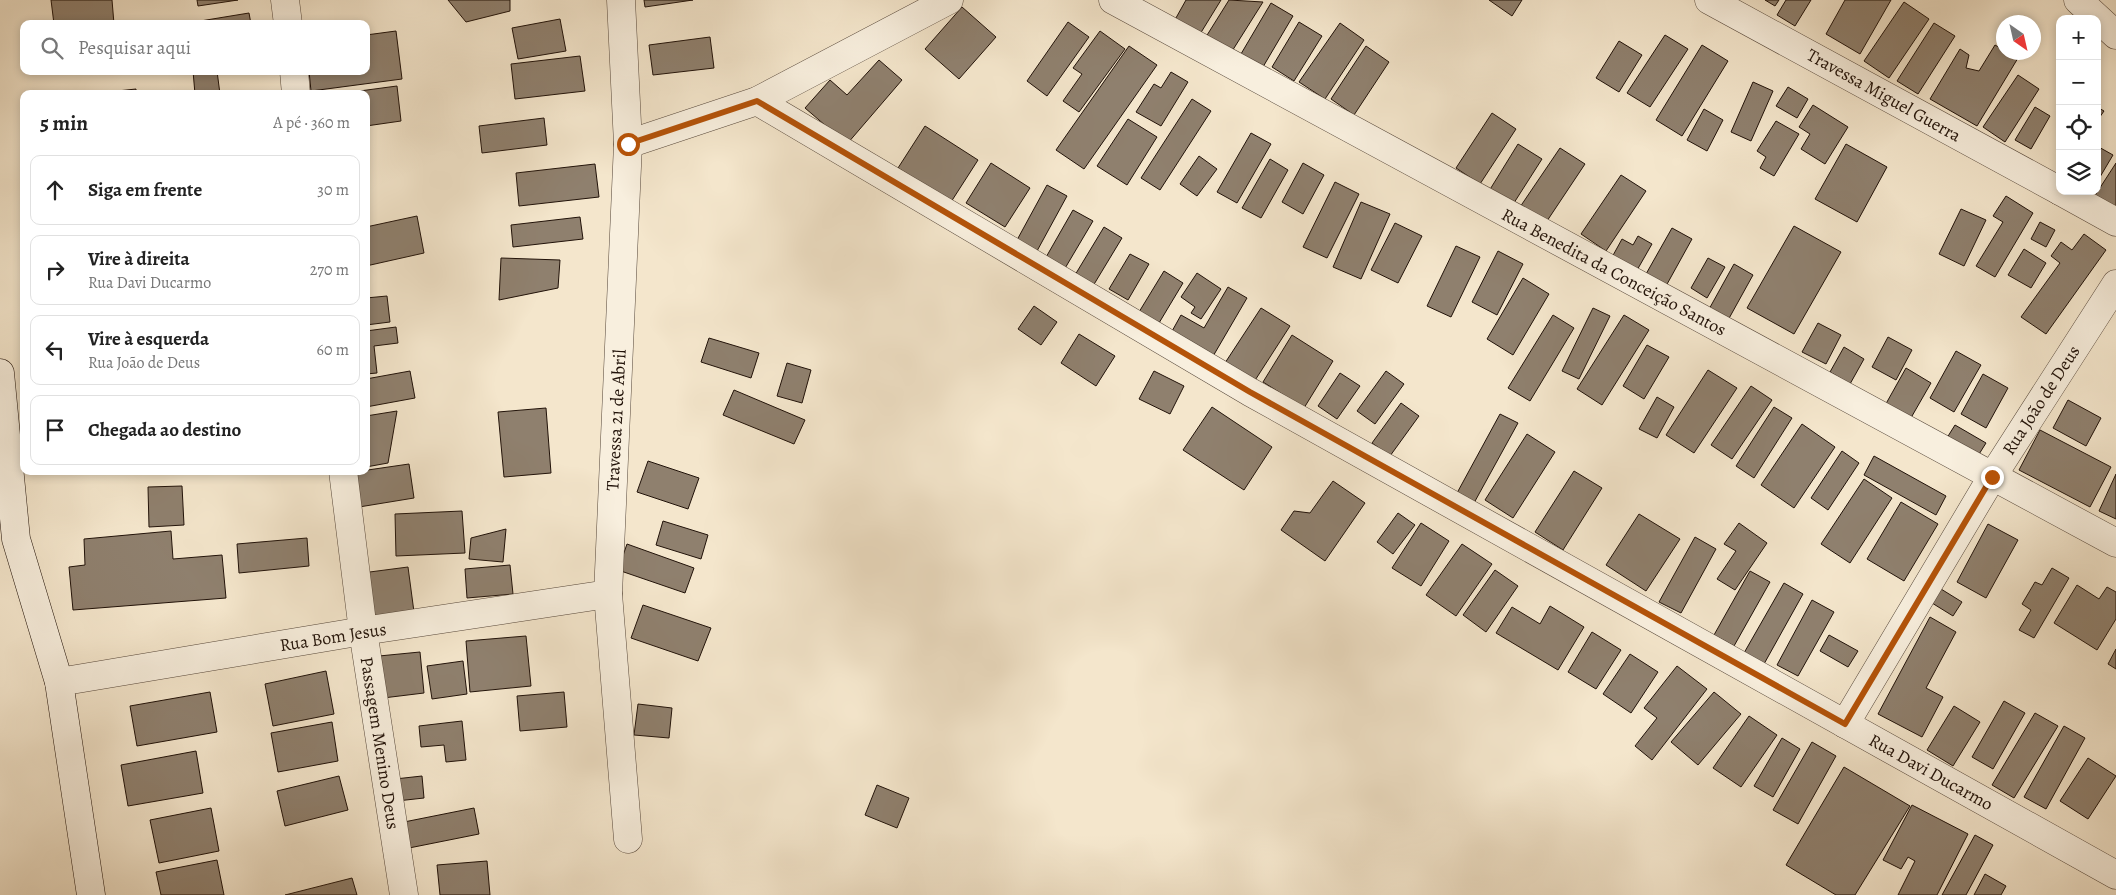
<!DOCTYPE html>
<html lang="pt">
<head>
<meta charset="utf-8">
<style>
  body { margin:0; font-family:Alegreya,serif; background:#f2f2f2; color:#222 }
  .controls { position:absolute; right:15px; top:15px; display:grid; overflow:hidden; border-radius:10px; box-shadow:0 2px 8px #0003 }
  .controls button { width:45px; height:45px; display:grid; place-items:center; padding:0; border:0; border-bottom:1px solid #e0e0e0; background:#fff; color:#222; font:25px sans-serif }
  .compass { position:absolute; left:1996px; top:15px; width:45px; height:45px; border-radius:50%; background:#fff; box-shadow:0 2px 8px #0003; rotate:146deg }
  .stop { position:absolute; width:15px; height:15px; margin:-11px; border:4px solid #b45309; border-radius:50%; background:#fff }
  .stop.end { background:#b45309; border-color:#fff; box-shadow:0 1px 5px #0008 }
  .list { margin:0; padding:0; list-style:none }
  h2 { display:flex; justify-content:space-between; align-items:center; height:65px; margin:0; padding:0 20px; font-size:21px }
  h2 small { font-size:16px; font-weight:400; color:#767676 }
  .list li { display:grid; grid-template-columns:32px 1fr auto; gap:15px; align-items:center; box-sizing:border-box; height:70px; margin:0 10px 10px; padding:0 10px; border:1px solid #e0e0e0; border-radius:10px }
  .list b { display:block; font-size:19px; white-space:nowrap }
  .list p { margin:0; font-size:16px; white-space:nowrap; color:#767676 }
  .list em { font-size:16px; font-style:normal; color:#767676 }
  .icon { flex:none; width:28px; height:28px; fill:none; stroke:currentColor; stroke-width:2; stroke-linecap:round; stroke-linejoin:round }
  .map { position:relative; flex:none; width:2116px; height:895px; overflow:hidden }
  .search { position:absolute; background:#fff; box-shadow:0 2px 8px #0003; left:20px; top:20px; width:350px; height:55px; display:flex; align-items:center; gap:12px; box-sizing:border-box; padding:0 18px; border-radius:10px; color:#767676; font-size:19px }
  .panel { position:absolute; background:#fff; box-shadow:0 2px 8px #0003; left:20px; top:90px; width:350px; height:385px; border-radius:10px }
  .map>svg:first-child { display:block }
  .building { fill:#8f806e; stroke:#211209 }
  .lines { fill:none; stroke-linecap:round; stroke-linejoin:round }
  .street-casing { stroke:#56473a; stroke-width:29 }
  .secondary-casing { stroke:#211209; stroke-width:29 }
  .street { stroke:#f8efde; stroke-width:28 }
  .secondary { stroke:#f8efde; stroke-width:28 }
  .route { stroke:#b45309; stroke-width:6 }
  .labels { text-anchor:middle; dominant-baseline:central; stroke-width:4; stroke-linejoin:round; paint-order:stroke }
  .street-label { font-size:18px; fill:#211209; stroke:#f8efde }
</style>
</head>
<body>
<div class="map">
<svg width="2116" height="895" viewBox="0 0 2116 895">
  <rect width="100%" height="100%" fill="#f4e6cc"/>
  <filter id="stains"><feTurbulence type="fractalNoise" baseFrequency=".004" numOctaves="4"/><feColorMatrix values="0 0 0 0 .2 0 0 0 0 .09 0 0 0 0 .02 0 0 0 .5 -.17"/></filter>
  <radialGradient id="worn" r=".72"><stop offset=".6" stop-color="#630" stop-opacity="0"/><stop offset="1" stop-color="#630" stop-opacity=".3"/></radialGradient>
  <!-- building -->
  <g class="building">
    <path d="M51 0H112L114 24H54Z"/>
    <path d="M197 0H238L198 6Z"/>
    <path d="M448 0H510V11L466 22Z"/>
    <path d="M644 0H693L645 7Z"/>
    <path d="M1186 0H1221L1197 39 1172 25Z"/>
    <path d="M1229 0 1263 2 1229 56 1204 40Z"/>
    <path d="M1489 0H1522L1512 16Z"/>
    <path d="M1765 0H1779L1775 6Z"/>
    <path d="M1786 0H1811L1795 26 1777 15Z"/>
    <path d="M1845 0H1891L1860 54 1826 34Z"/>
    <path d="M1904 2 1929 19 1889 78 1864 61Z"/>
    <path d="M1271 3 1293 16 1260 72 1238 59Z"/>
    <path d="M962 7 996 37 959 79 925 49Z"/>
    <path d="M249 13 251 24H182Z"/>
    <path d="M560 19 566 51 518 59 512 28Z"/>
    <path d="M1068 22 1089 37 1047 96 1027 81Z"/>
    <path d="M1299 22 1322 36 1294 81 1272 67Z"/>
    <path d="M1340 23 1364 40 1325 99 1299 82Z"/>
    <path d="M1934 23 1955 36 1918 94 1897 81Z"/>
    <path d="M396 31 402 79 311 91 309 71H366V35Z"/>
    <path d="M1100 31 1125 49 1079 112 1063 101 1082 74 1073 68Z"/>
    <path d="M1665 35 1688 49 1650 107 1627 93Z"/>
    <path d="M710 37 714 68 653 75 649 45Z"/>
    <path d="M1619 41 1642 55 1619 92 1596 78Z"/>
    <path d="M1702 45 1728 61 1682 136 1656 120Z"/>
    <path d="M1995 45 2004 50V52L2018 58 1977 126 1930 99 1960 49 1969 55 1966 68 1979 71Z"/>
    <path d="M1129 46 1157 65 1084 169 1056 150Z"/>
    <path d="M1366 46 1389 62 1354 115 1331 99Z"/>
    <path d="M580 56 585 91 515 99 511 64Z"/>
    <path d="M879 60 902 80 847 144 805 108 830 80 847 95Z"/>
    <path d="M193 71H217L220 94H195Z"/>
    <path d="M1171 72 1188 82 1161 126 1136 112 1154 84 1161 88Z"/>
    <path d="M2018 75 2039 89 2005 142 1983 127Z"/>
    <path d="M1753 82 1773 91 1751 141 1731 132Z"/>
    <path d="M397 86 401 121 366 126V94H337Z"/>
    <path d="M1788 87 1808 99 1797 118 1776 106Z"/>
    <path d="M136 89V94H89Z"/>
    <path d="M1192 99 1211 111 1160 190 1141 178Z"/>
    <path d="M1813 105 1848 127 1825 164 1801 149 1810 134 1799 127Z"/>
    <path d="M2035 107 2050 116 2031 149 2015 140Z"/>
    <path d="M2097 107 2104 111 2097 121Z"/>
    <path d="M1704 109 1723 120 1707 151 1687 140Z"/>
    <path d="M1492 113 1516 129 1480 184 1456 168Z"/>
    <path d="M544 118 547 145 482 153 479 126Z"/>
    <path d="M1128 119 1157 137 1127 185 1097 166Z"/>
    <path d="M1776 121 1799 134 1774 176 1760 168 1766 157 1757 151Z"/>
    <path d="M925 126 978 160 951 202 898 168Z"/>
    <path d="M1251 133 1271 144 1237 203 1217 192Z"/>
    <path d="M1518 144 1542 159 1512 206 1489 191Z"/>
    <path d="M1846 144 1887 167 1857 222 1815 199Z"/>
    <path d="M2097 146 2113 155 2097 182Z"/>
    <path d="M1560 148 1585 164 1545 224 1520 207Z"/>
    <path d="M1199 156 1217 169 1197 196 1180 184Z"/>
    <path d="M1270 159 1288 170 1261 218 1242 208Z"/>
    <path d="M991 163 1030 188 1005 227 966 203Z"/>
    <path d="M1303 163 1324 175 1303 214 1282 202Z"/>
    <path d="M2116 163V208L2094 197Z"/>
    <path d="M595 164 599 197 519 206 516 173Z"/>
    <path d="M1621 175 1646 191 1606 251 1581 234Z"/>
    <path d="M1335 182 1359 194 1327 258 1303 247Z"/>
    <path d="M1047 185 1067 196 1037 251 1017 240Z"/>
    <path d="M2006 196 2033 213 1995 277 1976 266 2003 222 1993 216Z"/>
    <path d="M1361 202 1390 214 1361 279 1333 267Z"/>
    <path d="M1961 209 1986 220 1964 266 1939 254Z"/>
    <path d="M1073 210 1093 221 1064 270 1045 259Z"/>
    <path d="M417 216 424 253 366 266V227Z"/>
    <path d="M580 217 583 239 513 247 511 225Z"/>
    <path d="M2040 222 2055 230 2046 247 2031 239Z"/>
    <path d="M1395 223 1422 236 1398 283 1371 270Z"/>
    <path d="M1794 226 1841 252 1794 334 1747 308Z"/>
    <path d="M1104 227 1122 238 1093 286 1075 275Z"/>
    <path d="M1672 228 1692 239 1666 286 1646 274Z"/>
    <path d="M2084 234 2106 250 2046 334 2021 317 2060 263 2051 256 2061 242 2072 250Z"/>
    <path d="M1638 236 1652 244 1636 272 1611 259 1622 239 1633 245Z"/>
    <path d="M1456 246 1480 257 1451 317 1427 306Z"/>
    <path d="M2024 249 2046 263 2031 288 2008 275Z"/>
    <path d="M1498 251 1523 264 1497 315 1472 302Z"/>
    <path d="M1130 254 1149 264 1128 300 1109 289Z"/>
    <path d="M501 258 560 260 558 288 499 300Z"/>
    <path d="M1708 258 1725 267 1707 298 1691 288Z"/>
    <path d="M1734 264 1753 275 1727 322 1708 311Z"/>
    <path d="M1164 271 1183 283 1159 323 1139 312Z"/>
    <path d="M1197 273 1221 289 1201 319 1191 313 1195 307 1181 297Z"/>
    <path d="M1523 278 1549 294 1513 355 1487 339Z"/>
    <path d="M1228 287 1247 298 1212 358 1171 333 1181 315 1204 328Z"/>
    <path d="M387 296 390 322 366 325V298Z"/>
    <path d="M1034 306 1057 322 1041 345 1018 329Z"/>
    <path d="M1261 308 1290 326 1252 385 1223 366Z"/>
    <path d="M1593 308 1610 316 1579 379 1562 371Z"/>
    <path d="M1553 315 1574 328 1530 401 1508 388Z"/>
    <path d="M1624 315 1649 330 1602 405 1577 389Z"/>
    <path d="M1818 323 1841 335 1826 364 1802 352Z"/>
    <path d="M396 327 398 343 374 346 377 373 366 374V331Z"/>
    <path d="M1079 334 1115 356 1096 386 1061 363Z"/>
    <path d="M1292 335 1333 361 1304 408 1263 382Z"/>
    <path d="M1888 337 1912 350 1896 380 1872 367Z"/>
    <path d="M709 338 759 353 751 378 701 362Z"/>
    <path d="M1647 345 1669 357 1644 399 1623 386Z"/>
    <path d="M1844 347 1864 359 1850 384 1830 372Z"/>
    <path d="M1956 351 1981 365 1954 412 1930 398Z"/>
    <path d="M787 363 811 370 802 403 777 396Z"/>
    <path d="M1906 368 1931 383 1908 423 1883 409Z"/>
    <path d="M1708 370 1737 388 1694 453 1666 435Z"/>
    <path d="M410 371 415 398 366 407V379Z"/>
    <path d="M1154 371 1184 386 1170 414 1139 399Z"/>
    <path d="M1386 371 1404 384 1375 424 1357 411Z"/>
    <path d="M1340 373 1360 386 1337 419 1318 406Z"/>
    <path d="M1983 374 2008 388 1986 428 1961 414Z"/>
    <path d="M1751 386 1772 400 1732 459 1711 445Z"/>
    <path d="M734 390 805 420 794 444 723 415Z"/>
    <path d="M1657 397 1674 407 1657 438 1639 429Z"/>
    <path d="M2068 400 2101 418 2086 446 2053 428Z"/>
    <path d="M1401 403 1419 416 1390 456 1372 443Z"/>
    <path d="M1212 407 1272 447 1244 490 1183 450Z"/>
    <path d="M1774 407 1792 418 1754 478 1736 466Z"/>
    <path d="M546 408 551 473 504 477 498 412Z"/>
    <path d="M397 411 388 463 366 467V416Z"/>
    <path d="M1500 414 1518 423 1474 503 1457 493Z"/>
    <path d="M1802 424 1835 447 1794 508 1761 485Z"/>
    <path d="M1955 425 1986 443 1976 459 1945 441Z"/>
    <path d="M2040 430 2111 467 2090 507 2019 470Z"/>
    <path d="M1527 434 1555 452 1513 518 1485 500Z"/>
    <path d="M1842 451 1859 463 1828 510 1811 498Z"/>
    <path d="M1874 456 1946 496 1936 515 1864 475Z"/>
    <path d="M648 461 699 478 688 509 637 492Z"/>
    <path d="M409 464 414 498 359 507 354 472Z"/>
    <path d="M1574 471 1602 488 1563 550 1535 532Z"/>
    <path d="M2116 474V519L2099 511Z"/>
    <path d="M1864 479 1892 498 1850 563 1821 544Z"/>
    <path d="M1333 481 1365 503 1325 561 1281 530 1294 511 1310 513Z"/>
    <path d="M182 486 184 525 149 527 148 487Z"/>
    <path d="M1901 502 1938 524 1904 581 1867 559Z"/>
    <path d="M462 511 465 553 396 556 395 514Z"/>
    <path d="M1398 513 1415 525 1393 554 1377 542Z"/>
    <path d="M1639 514 1680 539 1646 591 1606 565Z"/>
    <path d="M663 521 708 535 701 559 656 545Z"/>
    <path d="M1421 523 1449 541 1421 586 1392 568Z"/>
    <path d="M1739 523 1767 543 1735 590 1717 579 1736 551 1724 544Z"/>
    <path d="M1988 524 2018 540 1986 598 1957 582Z"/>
    <path d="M506 529 503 562 469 559 471 538Z"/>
    <path d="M171 531 173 559 222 555 226 598 73 610 69 567 85 565 84 539Z"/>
    <path d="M1695 537 1716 549 1681 613 1659 602Z"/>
    <path d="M307 538 309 566 239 573 237 544Z"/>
    <path d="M627 544 694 568 685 593 618 570Z"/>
    <path d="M1462 544 1492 564 1456 616 1426 595Z"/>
    <path d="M510 565 513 594 467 598 465 569Z"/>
    <path d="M408 567 414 612 368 617 362 573Z"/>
    <path d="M2052 568 2069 578 2034 638 2019 630 2031 610 2022 604 2035 582 2042 585Z"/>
    <path d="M1495 570 1518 586 1486 632 1463 615Z"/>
    <path d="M1750 571 1770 582 1734 646 1714 635Z"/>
    <path d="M1784 583 1803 594 1764 664 1744 653Z"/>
    <path d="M2077 585 2099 599 2107 587 2116 592V619L2097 650 2054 623Z"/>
    <path d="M1941 589 1962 602 1953 616 1932 603Z"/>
    <path d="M1812 600 1834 612 1798 676 1777 665Z"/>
    <path d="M643 605 711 628 698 661 631 638Z"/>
    <path d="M1550 606 1584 627 1558 670 1496 633 1512 607 1540 624Z"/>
    <path d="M1930 617 1956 632 1926 688 1943 697 1922 737 1878 714Z"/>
    <path d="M1592 632 1621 650 1596 689 1568 672Z"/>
    <path d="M1829 635 1858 651 1848 667 1820 651Z"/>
    <path d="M526 636 531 686 470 692 466 641Z"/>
    <path d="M2116 649V669L2108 664Z"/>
    <path d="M420 652 424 693 383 698 379 656Z"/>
    <path d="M1630 654 1658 672 1631 713 1603 694Z"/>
    <path d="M463 661 467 694 432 699 427 666Z"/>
    <path d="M1677 666 1707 689 1652 760 1635 746 1657 718 1644 708Z"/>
    <path d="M326 671 334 714 273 726 265 684Z"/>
    <path d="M210 692 217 732 137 746 130 706Z"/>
    <path d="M564 692 567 727 520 731 517 696Z"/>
    <path d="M1714 692 1741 714 1698 765 1671 742Z"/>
    <path d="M2004 701 2025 713 1993 769 1972 757Z"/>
    <path d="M638 704 672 708 669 738 634 735Z"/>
    <path d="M1954 706 1980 722 1953 766 1927 750Z"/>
    <path d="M2035 713 2058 726 2014 798 1992 785Z"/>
    <path d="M1749 716 1777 735 1741 787 1713 768Z"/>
    <path d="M462 721 466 760 446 762 444 745 421 747 419 726Z"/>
    <path d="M332 722 338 761 278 772 271 733Z"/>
    <path d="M2064 726 2085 738 2046 809 2024 797Z"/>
    <path d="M1782 738 1800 749 1773 797 1754 786Z"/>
    <path d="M1812 742 1836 756 1798 824 1773 810Z"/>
    <path d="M196 751 203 793 128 806 121 765Z"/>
    <path d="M2088 758 2116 776 2088 819 2060 801Z"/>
    <path d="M1844 767 1910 806 1855 895H1836L1786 865Z"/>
    <path d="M339 776 348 810 285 826 277 791Z"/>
    <path d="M422 776 424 798 397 801 395 779Z"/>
    <path d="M877 785 909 798 897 828 865 815Z"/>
    <path d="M1912 805 1968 834 1937 895H1898L1915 861 1908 857 1901 869 1883 860Z"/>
    <path d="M211 808 219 851 159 863 150 820Z"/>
    <path d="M474 808 479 834 409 848 404 822Z"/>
    <path d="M1975 835 1993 845 1966 895H1942Z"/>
    <path d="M217 860 224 895H161L156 872Z"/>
    <path d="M487 861 490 895H440L437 865Z"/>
    <path d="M1985 874 2006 886 2001 895H1974Z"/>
    <path d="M352 878 357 895H285Z"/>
  </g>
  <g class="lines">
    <!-- street casing -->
    <g class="street-casing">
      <g id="street">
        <path d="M285 0 288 24"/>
        <path d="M621 0 628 144 608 594 628 839"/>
        <path d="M1113 0 2116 543"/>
        <path d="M1709 0 2060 191"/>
        <path d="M2078 0 2116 35"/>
        <path d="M294 71 296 94"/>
        <path d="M757 101 1250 392 2116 875"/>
        <path d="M628 144 757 101 949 0"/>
        <path d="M2060 191 2116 222"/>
        <path d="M343 471 363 631 404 895"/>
        <path d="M59 682 363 631 608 594"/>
        <path d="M1845 724 1992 477 2116 284"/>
      </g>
    </g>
    <!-- secondary casing -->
    <g class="secondary-casing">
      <path id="secondary" d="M0 373 16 539 59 682 91 895"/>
    </g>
    <!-- street -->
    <use href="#street" class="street"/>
    <!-- secondary -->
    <use href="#secondary" class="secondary"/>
  </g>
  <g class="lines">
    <!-- route -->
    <path class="route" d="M628 144 757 101 1250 392 1845 724 1992 477"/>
  </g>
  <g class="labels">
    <!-- street labels -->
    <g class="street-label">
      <text transform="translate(1884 95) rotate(29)">Travessa Miguel Guerra</text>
      <text transform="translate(1614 272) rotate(28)">Rua Benedita da Conceição Santos</text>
      <text transform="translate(2041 400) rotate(-57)">Rua João de Deus</text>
      <text transform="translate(616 420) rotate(-87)">Travessa 21 de Abril</text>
      <text transform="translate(333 637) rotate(-9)">Rua Bom Jesus</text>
      <text transform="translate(380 743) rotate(81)">Passagem Menino Deus</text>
      <text transform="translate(1931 772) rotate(29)">Rua Davi Ducarmo</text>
    </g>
  </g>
  <rect width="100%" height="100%" filter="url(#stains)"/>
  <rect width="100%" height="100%" fill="url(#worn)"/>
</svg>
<div class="controls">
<button>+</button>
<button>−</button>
<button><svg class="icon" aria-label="locate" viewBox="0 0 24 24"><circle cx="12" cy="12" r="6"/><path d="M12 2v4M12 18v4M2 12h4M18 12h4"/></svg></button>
<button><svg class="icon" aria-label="layers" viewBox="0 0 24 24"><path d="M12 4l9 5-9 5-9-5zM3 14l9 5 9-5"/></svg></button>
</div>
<svg class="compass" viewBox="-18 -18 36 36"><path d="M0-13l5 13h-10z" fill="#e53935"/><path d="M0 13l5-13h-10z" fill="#767676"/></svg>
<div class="stop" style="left:628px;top:144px"></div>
<div class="stop end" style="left:1992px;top:477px"></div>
<div class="search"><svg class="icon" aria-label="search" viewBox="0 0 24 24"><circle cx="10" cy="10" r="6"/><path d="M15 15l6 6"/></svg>Pesquisar aqui</div>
<section class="panel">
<h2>5 min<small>A pé · 360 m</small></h2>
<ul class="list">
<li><svg class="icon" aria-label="ahead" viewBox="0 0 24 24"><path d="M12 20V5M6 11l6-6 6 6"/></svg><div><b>Siga em frente</b></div><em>30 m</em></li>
<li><svg class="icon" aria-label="right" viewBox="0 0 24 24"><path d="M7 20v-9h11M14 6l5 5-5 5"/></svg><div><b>Vire à direita</b><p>Rua Davi Ducarmo</p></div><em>270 m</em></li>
<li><svg class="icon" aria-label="left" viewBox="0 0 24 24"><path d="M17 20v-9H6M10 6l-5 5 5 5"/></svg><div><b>Vire à esquerda</b><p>Rua João de Deus</p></div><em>60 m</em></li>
<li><svg class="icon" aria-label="arrive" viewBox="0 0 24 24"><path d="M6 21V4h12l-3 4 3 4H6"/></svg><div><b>Chegada ao destino</b></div></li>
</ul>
</section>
</div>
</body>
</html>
